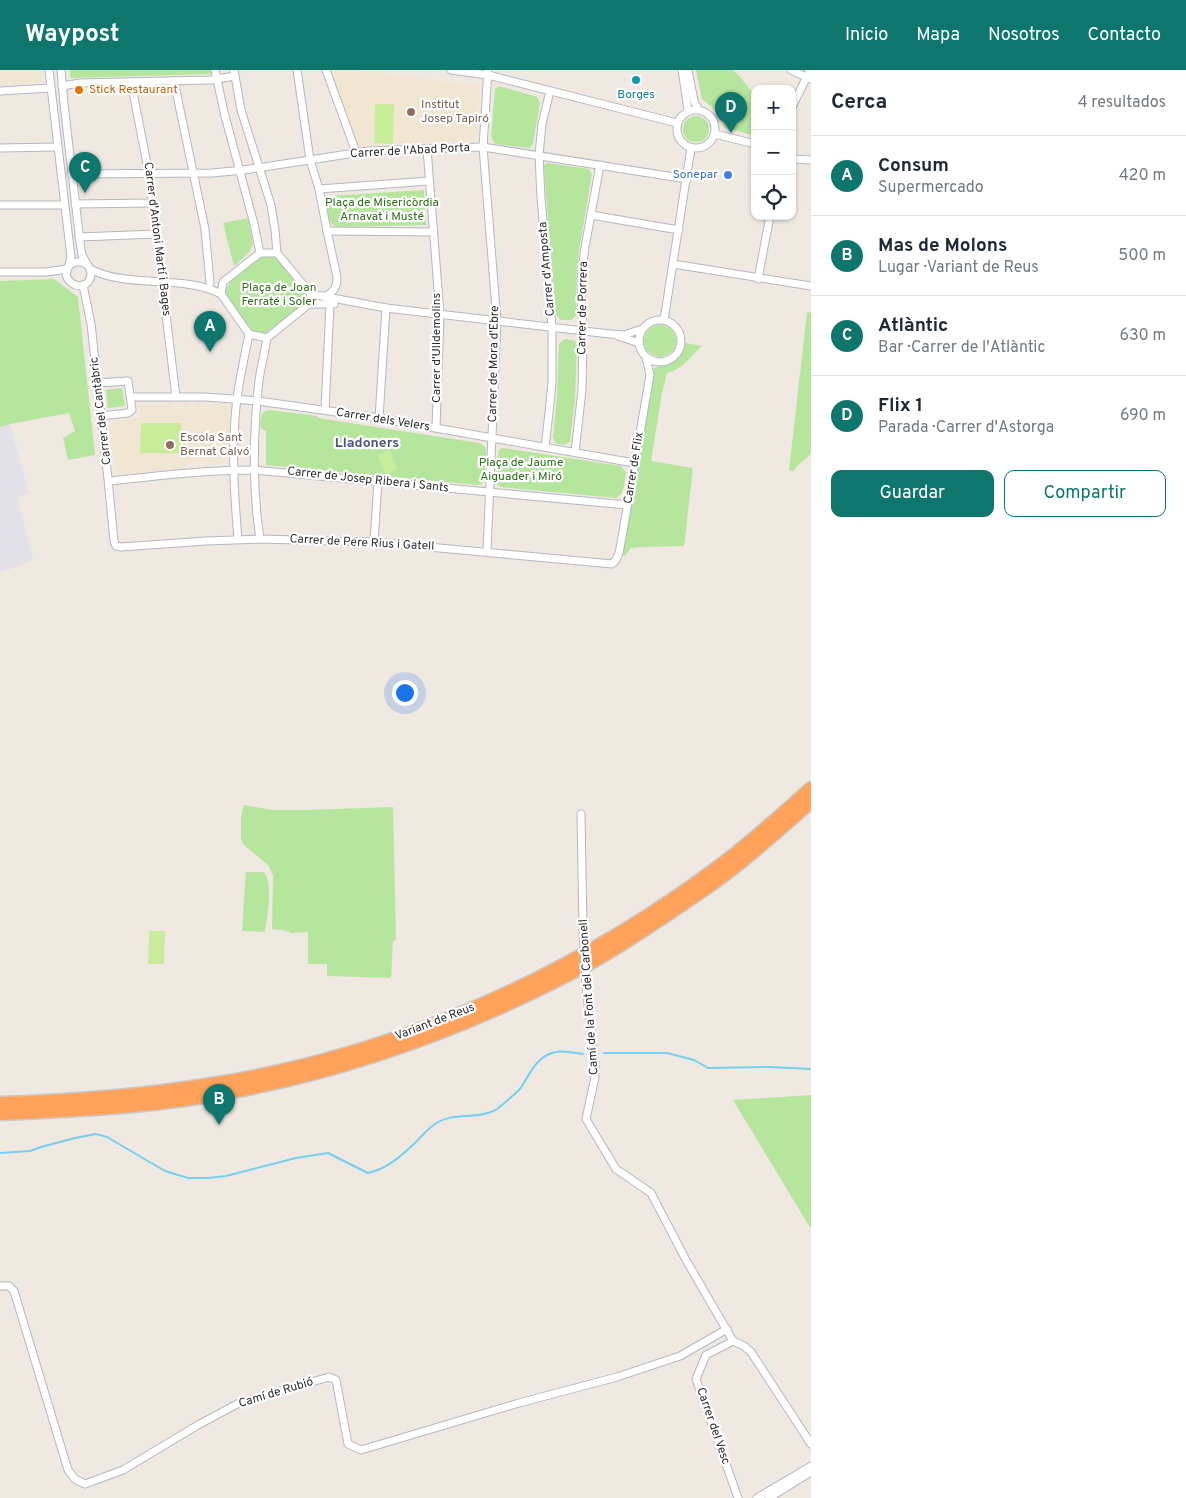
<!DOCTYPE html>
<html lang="es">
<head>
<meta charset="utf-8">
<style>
  body { margin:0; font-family:Overpass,sans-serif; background:#f2f2f3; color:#1f2937 }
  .controls { position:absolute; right:15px; top:15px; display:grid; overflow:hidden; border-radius:10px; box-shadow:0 1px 4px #0004 }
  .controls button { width:45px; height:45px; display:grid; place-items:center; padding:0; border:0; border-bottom:1px solid #e0e1e3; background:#fff; color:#1f2937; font:25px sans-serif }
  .you { position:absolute; left:404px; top:622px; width:18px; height:18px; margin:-12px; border:4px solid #fff; border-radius:50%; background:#1a73e8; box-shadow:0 0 0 8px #1a73e833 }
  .badge { display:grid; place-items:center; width:32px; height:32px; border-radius:50%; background:#0f766e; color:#fff; font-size:16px; font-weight:700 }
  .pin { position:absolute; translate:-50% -41px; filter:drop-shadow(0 1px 2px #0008) }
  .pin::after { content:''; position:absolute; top:26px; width:18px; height:15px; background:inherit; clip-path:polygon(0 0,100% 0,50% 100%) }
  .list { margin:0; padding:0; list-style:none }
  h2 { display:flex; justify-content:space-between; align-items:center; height:65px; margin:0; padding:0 20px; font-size:21px }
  h2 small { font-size:16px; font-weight:400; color:#747a83 }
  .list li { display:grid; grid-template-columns:32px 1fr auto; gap:15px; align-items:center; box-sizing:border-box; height:80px; padding:0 20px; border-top:1px solid #e0e1e3 }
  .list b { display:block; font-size:19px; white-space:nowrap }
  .list p { margin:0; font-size:16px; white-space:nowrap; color:#747a83 }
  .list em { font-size:16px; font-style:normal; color:#747a83 }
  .actions { display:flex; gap:10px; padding:15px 20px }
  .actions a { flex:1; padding:11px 0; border:1px solid #0f766e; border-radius:10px; text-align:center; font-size:18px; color:#0f766e }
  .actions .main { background:#0f766e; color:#fff }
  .icon { flex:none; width:28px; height:28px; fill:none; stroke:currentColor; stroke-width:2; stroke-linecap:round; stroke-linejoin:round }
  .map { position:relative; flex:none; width:811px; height:1428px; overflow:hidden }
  header { display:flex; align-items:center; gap:30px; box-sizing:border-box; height:70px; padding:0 25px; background:#0f766e; color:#fff }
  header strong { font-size:24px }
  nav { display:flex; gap:28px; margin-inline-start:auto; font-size:18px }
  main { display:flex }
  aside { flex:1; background:#fff }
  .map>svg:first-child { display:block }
  .industrial { fill:#e3e1e8 }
  .education { fill:#f0e6d1 }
  .green { fill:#b6e59e }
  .pitch { fill:#c9ec9a }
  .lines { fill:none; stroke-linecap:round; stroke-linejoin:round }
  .stream { stroke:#75cff0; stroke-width:2 }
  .minor-casing { stroke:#b4b7c1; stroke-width:9 }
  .motorway-casing { stroke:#c9c9c9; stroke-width:15 }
  .minor { stroke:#fff; stroke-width:7 }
  .motorway { stroke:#ffa35c; stroke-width:12 }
  .minor-bridge-casing { stroke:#b4b7c1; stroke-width:9; stroke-linecap:butt }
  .minor-bridge { stroke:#fff; stroke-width:7 }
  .culture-dot { fill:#0f9aa8; stroke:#fff; stroke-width:2 }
  .food-dot { fill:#e8710a; stroke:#fff; stroke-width:2 }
  .education-dot { fill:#8d6e63; stroke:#fff; stroke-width:2 }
  .shop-dot { fill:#3f7fe0; stroke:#fff; stroke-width:2 }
  .labels { text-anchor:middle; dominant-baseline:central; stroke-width:4.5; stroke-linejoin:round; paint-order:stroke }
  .food-label { font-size:12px; fill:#c56008; stroke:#fff; text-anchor:start }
  .culture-label { font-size:12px; fill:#0d838f; stroke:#fff }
  .education-label { font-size:12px; fill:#785e54; stroke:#fff; text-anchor:start }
  .street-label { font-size:12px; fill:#2e2e2e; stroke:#fff }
  .shop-label { font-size:12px; fill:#366cbe; stroke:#fff; text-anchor:end }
  .park-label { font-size:12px; fill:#2c6e1b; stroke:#fff }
  .neighbourhood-label { font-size:14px; font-weight:bold; fill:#4d5680; stroke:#fff }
</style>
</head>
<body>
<header>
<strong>Waypost</strong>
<nav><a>Inicio</a><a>Mapa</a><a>Nosotros</a><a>Contacto</a></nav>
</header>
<main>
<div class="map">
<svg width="811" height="1428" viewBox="0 0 811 1428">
  <rect width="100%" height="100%" fill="#efe9e1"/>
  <!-- industrial -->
  <path class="industrial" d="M10 354 29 424 17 427 33 490 2 502H0V357Z"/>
  <!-- education -->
  <g class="education">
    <path d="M0 0H41L42 8 40 12 0 15Z"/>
    <path d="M328 0H353L480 16 476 67 471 71 356 76Z"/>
    <path d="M165 333H172L171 339H177V333H189V339L195 340V333L207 334V340H213V334H225L230 342 228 389 223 394 186 393V397L122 405 115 397 110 360 115 351 140 348 141 335 165 336Z"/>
  </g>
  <!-- green -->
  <g class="green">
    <path d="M70 0H211V4L72 8 70 7Z"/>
    <path d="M696 0H733L741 8 755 26V66L724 57 722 48 718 42 702 29Z"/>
    <path d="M499 16 537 27 540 33 533 74 530 78 495 74 491 67 495 19Z"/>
    <circle cx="696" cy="59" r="13"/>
    <path d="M548 93 589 99 592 104 579 180 576 208V246L571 250H561L556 245 544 99V95Z"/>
    <path d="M424 120 426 155 337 157 331 153 329 149 325 132 326 128 329 126Z"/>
    <path d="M248 148C254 178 258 175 234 196L223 153Z"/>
    <path d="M263 186C266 186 269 186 271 186 282 189 301 217 306 227 299 240 276 259 262 265L252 260 227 229 226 219 231 211Z"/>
    <path d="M54 209 78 227 95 385 68 390 63 368 75 361 69 343 10 354 0 357V211Z"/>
    <path d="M811 242V384L798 395 793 401 789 400 807 243Z"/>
    <circle cx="660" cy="271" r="16"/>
    <path d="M566 269 575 271 577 276 575 329 570 371C567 376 561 375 556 373L553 368 557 326 559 274 563 270Z"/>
    <path d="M685 273 702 276C689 287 685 298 667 303L662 323 651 391 693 398 684 476 642 477 631 478 625 486 622 485 654 299C658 296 661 296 666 294 677 291 682 283 685 273Z"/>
    <path d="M122 318 125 336 108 338 106 320Z"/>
    <path d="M269 340 317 346 318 348 479 373 484 376 486 379 485 410 482 414 478 415 266 395V361L261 358C260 350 260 341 269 340Z"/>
    <path d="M503 378 621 396 626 402C624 411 625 424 616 428L501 417C498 415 497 416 496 411 495 405 497 384 500 379Z"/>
    <path d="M244 735 273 740H305L393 737 396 870 393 871 391 908 327 906V894H308V862L292 863 283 860 272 859 273 805 268 795 243 774 241 769V748Z"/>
    <path d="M246 802H264C274 816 267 846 265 862L242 861Z"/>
    <path d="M811 1025V1159L733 1030Z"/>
  </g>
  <!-- pitch -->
  <g class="pitch">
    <path d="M375 34H394L393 74 374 73Z"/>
    <path d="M141 353H181V383H140Z"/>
    <path d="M389 380 398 399 386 404 377 386Z"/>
    <path d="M149 861H165L164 894H148Z"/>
  </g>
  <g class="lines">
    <!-- stream -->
    <g class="stream">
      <path d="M604 983H667L694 990 708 998 769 997 811 999"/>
      <path d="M0 1083 30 1081 41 1077 75 1068 96 1064 107 1067 165 1101 188 1108H208L226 1106 296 1088 328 1083 368 1103C387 1099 401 1086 415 1073 423 1065 429 1057 438 1052 456 1042 480 1050 497 1039 502 1035 516 1023 520 1019 530 1004 537 985 556 982 565 980 575 983 583 984"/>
    </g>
    <!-- minor casing -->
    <g class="minor-casing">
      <g id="minor">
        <path d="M49 0 71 187 69 195"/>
        <path d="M61 0 64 34 80 172C81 176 81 181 82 185 85 191 90 197 91 203 91 219 71 220 66 205L69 195C76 191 82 190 87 195"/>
        <path d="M215 0 224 42 254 154 260 183"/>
        <path d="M234 0 241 40 271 135 275 160 277 183"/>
        <path d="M297 0 310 90 319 119 327 161 337 207C337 218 334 221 325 227"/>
        <path d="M326 0 356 82"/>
        <path d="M451 0 488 5 677 53"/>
        <path d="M682 0 687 33 688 41"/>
        <path d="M688 0 694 31 698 39"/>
        <path d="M791 0 811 9"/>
        <path d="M174 11 205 159 210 213"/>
        <path d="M131 12 149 104 176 327"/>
        <path d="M62 16 80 13 210 10 235 6"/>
        <path d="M0 21 50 18"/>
        <path d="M792 37 810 0"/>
        <circle cx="696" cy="59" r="19"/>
        <path d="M715 64 755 74"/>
        <path d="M0 78 57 77"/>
        <path d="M427 79 440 244 436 358"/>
        <path d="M792 89 811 90"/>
        <path d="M71 104 212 103 244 100 368 81 483 77 687 109"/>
        <path d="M319 119 429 111"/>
        <path d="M75 134 153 133"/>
        <path d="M0 135H64"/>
        <path d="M591 145 679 160"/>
        <path d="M327 161 433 162"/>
        <path d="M79 167 157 164"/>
        <path d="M260 183H277L311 224 309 234 267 268 249 264 221 224 223 212Z"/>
        <path d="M673 194 811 216"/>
        <path d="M90 199C128 219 183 204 221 224"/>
        <path d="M0 202H46L67 199"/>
        <path d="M758 209 770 146"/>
        <path d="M83 215 91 254 108 409 114 471 116 476 121 477 206 471 260 469 374 472 612 494C620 488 620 476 622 467L650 305 646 287"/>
        <path d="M311 224 386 238 610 264 624 265 642 259"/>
        <path d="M309 234H334"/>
        <circle cx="660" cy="271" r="21"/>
        <path d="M664 250 691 78"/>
        <path d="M618 266 639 273"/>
        <path d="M97 313 128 311 132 340 128 343 101 346"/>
        <path d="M131 327H205L258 331 379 348 634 393"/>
        <path d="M325 340 330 234"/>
        <path d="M379 348 386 238"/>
        <path d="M545 377 549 343 552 312V257L541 128 539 85 542 54 550 21"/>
        <path d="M575 382 582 320 583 270 581 209 585 177 600 95"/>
        <path d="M109 411C157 406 204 400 253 400L627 435"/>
        <path d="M238 469C234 422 231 375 237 328 240 306 245 285 249 264"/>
        <path d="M260 469C252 416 253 363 259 310 261 296 265 282 267 268"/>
        <path d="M374 472 378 411"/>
        <path d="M487 481 497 251 483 77 488 0"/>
        <path d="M581 744 583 859"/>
        <path d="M586 917 595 994V1007L586 1049 616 1099 651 1123 686 1190 733 1271"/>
        <path d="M0 1216H9L14 1221 68 1400 75 1409 85 1414 123 1400 198 1355 239 1333 329 1307 336 1310 348 1374 361 1380 519 1333 617 1307 680 1286 727 1259"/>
        <path d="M733 1271 706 1285 696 1309 738 1428"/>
        <path d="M733 1271 744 1276 751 1282 811 1374"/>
        <path d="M757 1428 811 1396"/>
        <path d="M769 1428 811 1402"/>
      </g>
    </g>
    <!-- motorway casing -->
    <g class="motorway-casing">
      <g id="motorway">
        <path d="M0 1033C69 1031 137 1026 205 1015 391 987 569 908 719 796 751 772 781 745 811 718"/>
        <path d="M0 1044C70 1041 140 1038 209 1026 343 1004 472 957 591 893 622 876 652 855 682 835 696 825 712 815 726 804 755 782 783 757 811 732"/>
      </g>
    </g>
    <!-- minor -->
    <use href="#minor" class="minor"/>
    <!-- motorway -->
    <use href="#motorway" class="motorway"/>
    <!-- minor-bridge casing -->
    <g class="minor-bridge-casing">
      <path id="minor-bridge" d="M583 859 586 917"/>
    </g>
    <!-- minor-bridge -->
    <use href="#minor-bridge" class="minor-bridge"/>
  </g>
  <!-- markers -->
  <circle class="culture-dot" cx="636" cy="10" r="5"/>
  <circle class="food-dot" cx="79" cy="20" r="5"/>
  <g class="education-dot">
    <circle cx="411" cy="42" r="5"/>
    <circle cx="170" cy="375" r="5"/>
  </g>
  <circle class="shop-dot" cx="728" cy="105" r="5"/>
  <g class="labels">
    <!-- food labels -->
    <g class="food-label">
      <text x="89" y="20">Stick Restaurant</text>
    </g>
    <!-- culture labels -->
    <g class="culture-label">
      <text x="636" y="25">Borges</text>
    </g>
    <!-- education labels -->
    <g class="education-label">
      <text x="421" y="35">Institut<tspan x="421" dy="14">Josep Tapiró</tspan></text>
      <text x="180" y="368">Escola Sant<tspan x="180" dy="14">Bernat Calvó</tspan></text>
    </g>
    <!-- street labels -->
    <g class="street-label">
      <text transform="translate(410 81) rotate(-3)">Carrer de l'Abad Porta</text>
      <text transform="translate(157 169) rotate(83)">Carrer d'Antoni Martí i Bages</text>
      <text transform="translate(547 199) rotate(-95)">Carrer d'Amposta</text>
      <text transform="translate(583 238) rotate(-89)">Carrer de Porrera</text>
      <text transform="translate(437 278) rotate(-90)">Carrer d'Ulldemolins</text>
      <text transform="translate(494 294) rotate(-89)">Carrer de Mora d'Ebre</text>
      <text transform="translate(101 341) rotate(-97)">Carrer del Cantàbric</text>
      <text transform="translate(383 350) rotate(9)">Carrer dels Velers</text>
      <text transform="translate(634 398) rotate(-81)">Carrer de Flix</text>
      <text transform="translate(368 410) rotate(6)">Carrer de Josep Ribera i Sants</text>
      <text transform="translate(362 473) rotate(3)">Carrer de Pere Rius i Gatell</text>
      <text transform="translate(589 927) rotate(-94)">Camí de la Font del Carbonell</text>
      <text transform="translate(435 952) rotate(-21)">Variant de Reus</text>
      <text transform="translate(276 1323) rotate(-17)">Camí de Rubió</text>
      <text transform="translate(713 1356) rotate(71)">Carrer del Vesc</text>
    </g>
    <!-- shop labels -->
    <g class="shop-label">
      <text x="718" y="105">Sonepar</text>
    </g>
    <!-- park labels -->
    <g class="park-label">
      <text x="382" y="133">Plaça de Misericòrdia<tspan x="382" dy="14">Arnavat i Musté</tspan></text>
      <text x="279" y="218">Plaça de Joan<tspan x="279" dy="14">Ferraté i Soler</tspan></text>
      <text x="521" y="393">Plaça de Jaume<tspan x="521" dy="14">Aiguader i Miró</tspan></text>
    </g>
    <!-- neighbourhood labels -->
    <g class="neighbourhood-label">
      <text x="367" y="373">Lladoners</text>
    </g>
  </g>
</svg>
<div class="controls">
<button>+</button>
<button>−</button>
<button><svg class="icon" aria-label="locate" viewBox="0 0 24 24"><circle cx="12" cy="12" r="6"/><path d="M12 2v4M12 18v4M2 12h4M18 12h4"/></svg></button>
</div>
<div class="you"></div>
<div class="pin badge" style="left:210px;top:282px">A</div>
<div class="pin badge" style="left:219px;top:1055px">B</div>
<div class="pin badge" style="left:85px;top:123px">C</div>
<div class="pin badge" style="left:731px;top:63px">D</div>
</div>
<aside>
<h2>Cerca<small>4 resultados</small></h2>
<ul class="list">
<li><span class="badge">A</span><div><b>Consum</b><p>Supermercado</p></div><em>420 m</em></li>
<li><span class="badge">B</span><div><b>Mas de Molons</b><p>Lugar · Variant de Reus</p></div><em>500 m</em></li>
<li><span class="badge">C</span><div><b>Atlàntic</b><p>Bar · Carrer de l'Atlàntic</p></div><em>630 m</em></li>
<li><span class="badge">D</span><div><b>Flix 1</b><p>Parada · Carrer d'Astorga</p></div><em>690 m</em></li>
</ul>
<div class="actions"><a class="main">Guardar</a><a>Compartir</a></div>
</aside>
</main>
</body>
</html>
